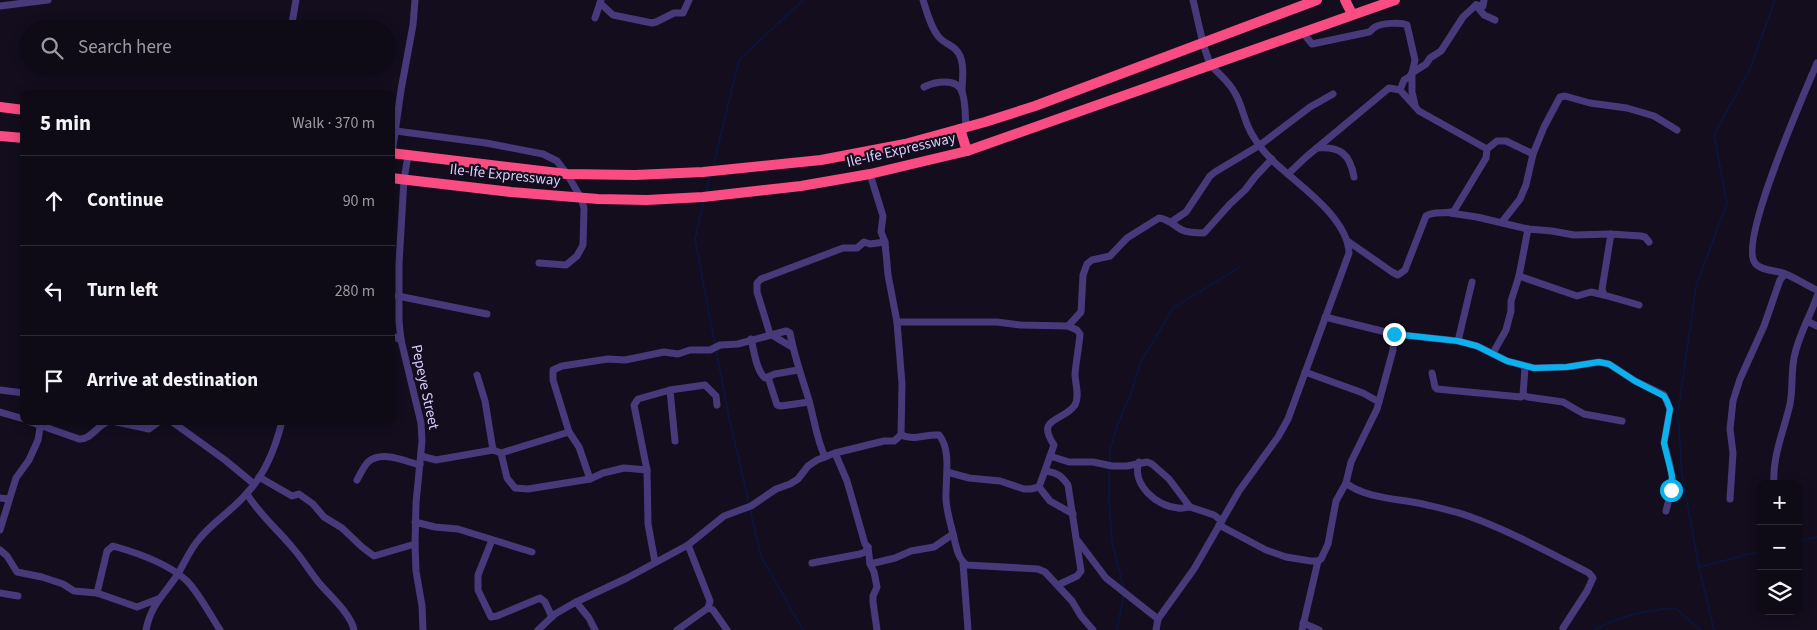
<!DOCTYPE html>
<html lang="en">
<head>
<meta charset="utf-8">
<style>
  body { margin:0; font-family:"Source Sans 3",sans-serif; background:#1c1823; color:#f1f3f6 }
  .controls { position:absolute; right:15px; bottom:15px; display:grid; overflow:hidden; border-radius:10px; box-shadow:0 2px 12px #0003 }
  .controls button { width:45px; height:45px; display:grid; place-items:center; padding:0; border:0; border-bottom:1px solid #2e2b35; background:#0e0a16; color:#f1f3f6; font:25px sans-serif }
  .stop { position:absolute; width:15px; height:15px; margin:-11px; border:4px solid #0ab1eb; border-radius:50%; background:#fff }
  .stop.end { background:#0ab1eb; border-color:#fff; box-shadow:0 1px 5px #0008 }
  .list { margin:0; padding:0; list-style:none }
  h2 { display:flex; justify-content:space-between; align-items:center; height:65px; margin:0; padding:0 20px; font-size:21px }
  h2 small { font-size:16px; font-weight:400; color:#9b9aa1 }
  .list li { display:grid; grid-template-columns:32px 1fr auto; gap:15px; align-items:center; box-sizing:border-box; height:90px; padding:0 20px; border-top:1px solid #2e2b35 }
  .list b { display:block; font-size:19px; white-space:nowrap }
  .list em { font-size:16px; font-style:normal; color:#9b9aa1 }
  .icon { flex:none; width:28px; height:28px; fill:none; stroke:currentColor; stroke-width:2; stroke-linecap:round; stroke-linejoin:round }
  .map { position:relative; flex:none; width:1817px; height:630px; overflow:hidden }
  .search { position:absolute; background:#0e0a16; box-shadow:0 2px 12px #0003; left:20px; top:20px; width:375px; height:55px; display:flex; align-items:center; gap:12px; box-sizing:border-box; padding:0 18px; border-radius:28px; color:#9b9aa1; font-size:19px }
  .panel { position:absolute; background:#0e0a16; box-shadow:0 2px 12px #0003; left:20px; top:90px; width:375px; height:335px; border-radius:10px }
  .map>svg:first-child { display:block }
  .lines { fill:none; stroke-linecap:round; stroke-linejoin:round }
  .stream { stroke:#0b1439; stroke-width:2 }
  .minor { stroke:#473a7b; stroke-width:7 }
  .highway { stroke:#f84c83; stroke-width:10 }
  .route { stroke:#0ab1eb; stroke-width:6 }
  .labels { text-anchor:middle; dominant-baseline:central; stroke-width:4.5; stroke-linejoin:round; paint-order:stroke }
  .street-label { font-size:15px; fill:#d9ccfd; stroke:#130d1e }
</style>
</head>
<body>
<div class="map">
<svg width="1817" height="630" viewBox="0 0 1817 630">
  <rect width="100%" height="100%" fill="#130d1e"/>
  <g class="lines">
    <!-- stream -->
    <g class="stream">
      <path d="M713 167 739 60 803 0"/>
      <path d="M706 193 710 176"/>
      <path d="M704 200 695 239 715 345"/>
      <path d="M716 350 729 417 749 504"/>
      <path d="M1110 463V450L1118 423 1130 396 1141 362 1173 308 1240 267"/>
      <path d="M1109 468V497L1112 542 1124 589"/>
      <path d="M750 509 761 556 803 630"/>
      <path d="M1798 542 1817 537"/>
      <path d="M1699 567 1761 551"/>
      <path d="M1117 630 1124 593"/>
      <path d="M1594 630C1619 616 1647 610 1675 608L1701 630"/>
      <path d="M1714 630 1699 567 1682 474 1678 413 1696 286 1727 203 1714 135 1750 69 1775 0"/>
    </g>
    <!-- minor -->
    <g class="minor">
      <path d="M923 0C927 12 930 26 938 36 943 43 952 45 956 50 966 60 962 79 962 92"/>
      <path d="M600 3 613 15 652 23 656 22 674 13H683L689 0"/>
      <path d="M1476 5 1484 15 1495 20"/>
      <path d="M1476 5 1483 6 1484 0"/>
      <path d="M0 6 48 0"/>
      <path d="M595 18 601 0"/>
      <path d="M291 29 296 0"/>
      <path d="M1303 33 1312 44 1369 32C1371 31 1373 28 1375 27 1381 23 1401 22 1407 25L1415 60 1412 73V92L1415 105"/>
      <path d="M1817 63C1805 92 1738 242 1755 263 1760 270 1772 270 1779 272 1793 275 1804 285 1817 290"/>
      <path d="M924 87C934 82 957 77 962 92 966 102 965 117 966 127"/>
      <path d="M1400 90 1404 80 1409 77 1412 73 1426 64 1430 58 1441 51 1463 17 1476 5"/>
      <path d="M396 131 486 143 543 154 557 161 567 174 581 198 584 208 583 245 577 256 566 265 539 263"/>
      <path d="M1317 148C1340 146 1350 154 1354 177"/>
      <path d="M392 154 401 90 413 25 415 0"/>
      <path d="M408 156 404 179 399 264V321L401 340 421 423 422 441 416 503 415 544 416 571 422 606 423 630"/>
      <path d="M870 174 883 216 881 232 885 242 888 275 897 322 902 384 901 435"/>
      <path d="M1288 174 1306 157 1389 88 1400 90 1419 111 1487 149"/>
      <path d="M1450 213 1477 217 1528 229 1552 231 1574 235 1611 234 1641 236 1645 237 1649 242"/>
      <path d="M1171 222 1186 212 1210 176 1215 172 1260 145 1310 107 1333 94"/>
      <path d="M1502 222 1520 199 1526 185 1533 154 1544 127 1560 97 1565 96 1590 103 1627 108 1654 116 1677 130"/>
      <path d="M1611 234 1602 289 1604 295 1639 305"/>
      <path d="M1349 242 1392 272 1398 275 1405 270 1426 216C1435 210 1445 215 1454 211L1486 158 1487 149 1497 141H1506L1533 154"/>
      <path d="M1519 276 1577 296 1591 292 1604 295"/>
      <path d="M398 296 487 314"/>
      <path d="M1325 317 1394 334 1458 341 1477 346 1507 361 1534 368 1567 367 1599 362 1609 364 1635 381 1664 395 1670 409 1664 443 1670 465 1673 483 1666 511"/>
      <path d="M1807 321 1817 326"/>
      <path d="M897 322H997L1020 325 1068 326 1077 330 1080 334C1079 347 1076 361 1075 374 1075 383 1080 396 1075 405 1063 422 1035 417 1054 445L1039 487 1031 489H1024L1000 481 969 478 947 472"/>
      <path d="M1068 326 1081 312 1083 275 1087 264 1092 260 1110 256 1127 238 1159 218C1169 219 1174 226 1182 230 1189 233 1196 233 1204 233L1230 204 1245 190 1255 177 1272 159"/>
      <path d="M391 335 401 340"/>
      <path d="M751 339C754 350 756 371 765 378L775 374 798 370"/>
      <path d="M1458 341 1472 282"/>
      <path d="M792 347 770 334 757 292V283L761 279 843 248H857L864 242 870 244 885 242"/>
      <path d="M1493 353 1506 330 1511 311V301L1519 276 1528 229"/>
      <path d="M1522 365 1525 368 1523 395"/>
      <path d="M1305 372 1363 393 1379 402"/>
      <path d="M1432 373 1435 387 1437 389 1521 397 1523 395 1528 397 1563 402 1584 414 1622 421"/>
      <path d="M477 375 485 401 493 450"/>
      <path d="M768 377 777 405 781 406 809 402"/>
      <path d="M0 390 24 393"/>
      <path d="M670 390 675 441"/>
      <path d="M0 412 24 419"/>
      <path d="M28 421 79 439C91 440 96 426 109 421"/>
      <path d="M112 421 149 429 160 421"/>
      <path d="M171 421 225 460 254 484"/>
      <path d="M569 432 579 447 590 479"/>
      <path d="M901 435C914 441 925 434 939 435 952 450 945 481 946 500 947 514 952 528 955 542 957 550 959 560 967 565L1038 569 1045 572 1072 601 1081 616 1093 630"/>
      <path d="M501 453 507 478 515 488 528 489 590 479 603 473 624 468 647 470"/>
      <path d="M835 453 847 481 865 544 868 547 870 564 874 572 877 587 873 596V602L877 630"/>
      <path d="M421 456 436 460 493 450 501 453 569 432 553 380V370L562 366 608 359 625 360 664 352 678 354 690 350H710L720 345 738 344 786 331 790 333C794 355 801 375 808 397 814 417 816 438 825 457"/>
      <path d="M1050 456 1069 462H1093L1112 466H1127L1147 462 1152 464 1169 479 1190 507 1214 515 1222 521"/>
      <path d="M1139 462C1131 484 1157 507 1178 508 1182 509 1186 507 1190 507"/>
      <path d="M1046 471C1057 473 1061 475 1068 485L1081 571 1077 576 1058 585"/>
      <path d="M259 477 292 496 299 494 313 504 324 517 342 528 362 547 374 556 415 544"/>
      <path d="M357 480C360 474 364 466 368 462 382 450 404 461 420 465"/>
      <path d="M1346 483C1364 498 1400 499 1423 504 1436 507 1458 512 1471 517 1512 532 1550 553 1589 573L1593 578 1587 591 1563 628"/>
      <path d="M1774 484C1772 456 1784 431 1790 404 1793 389 1791 373 1794 358 1798 336 1810 317 1817 296"/>
      <path d="M1039 487 1050 501 1073 514"/>
      <path d="M247 494C259 514 277 529 292 547 302 558 310 572 320 584 330 596 351 614 354 630"/>
      <path d="M0 498 9 499"/>
      <path d="M1730 499 1733 453 1730 429 1733 401 1740 379 1764 326 1780 280 1785 274"/>
      <path d="M415 522 435 527 458 529 532 552"/>
      <path d="M1219 525 1266 550 1286 557 1311 561H1318L1321 559 1328 544 1336 501 1346 483 1351 462 1377 409 1393 350 1394 334"/>
      <path d="M0 530 16 478 29 460 38 440 41 421"/>
      <path d="M492 540 478 575V590L491 617 497 616 540 598 545 602 552 617"/>
      <path d="M1078 541 1106 578 1158 619"/>
      <path d="M0 550 7 556 17 572 42 577 63 584 74 591 97 593 137 607 158 599"/>
      <path d="M655 562 648 524 647 470 634 405 638 399 670 390 705 385 716 396 717 405"/>
      <path d="M812 563 860 554 865 552 868 547"/>
      <path d="M963 563 968 630"/>
      <path d="M870 564 895 558 911 551 934 547 953 534"/>
      <path d="M0 593 18 596"/>
      <path d="M97 593 107 551 113 546C138 553 168 563 187 581 198 592 211 616 220 630"/>
      <path d="M576 602 589 618 595 630"/>
      <path d="M708 608 713 610 727 630"/>
      <path d="M1303 623 1319 630"/>
      <path d="M146 630C151 604 164 595 178 574 185 562 190 549 200 538 214 521 233 510 247 493 265 474 276 446 282 421"/>
      <path d="M538 630 555 614 576 602 627 578 688 545 724 516 751 506 776 489 790 484 798 479 808 466 817 460 835 453 884 441H894L901 435"/>
      <path d="M677 630 708 608 710 601 688 545"/>
      <path d="M1156 630 1158 619 1194 569 1239 491 1278 437 1288 419 1349 253C1348 217 1297 184 1273 161 1263 151 1252 137 1247 124 1243 114 1241 104 1236 95 1229 81 1220 76 1212 66 1204 56 1197 15 1193 0"/>
      <path d="M1302 630 1318 561"/>
    </g>
    <!-- highway -->
    <g class="highway">
      <path d="M1345 0 1352 14"/>
      <path d="M0 107 24 110"/>
      <path d="M960 129 967 151"/>
      <path d="M0 136 24 138"/>
      <path d="M391 153 567 174 635 175 703 172 821 160 905 144 985 122 1035 106 1317 0"/>
      <path d="M391 178 511 192 598 199 647 200 703 197 801 186 870 174 967 151 1395 0"/>
    </g>
  </g>
  <g class="lines">
    <!-- route -->
    <path class="route" d="M1394 334 1458 341 1477 346 1507 361 1534 368 1567 367 1599 362 1609 364 1635 381 1664 396 1667 401 1670 409 1664 443 1672 476 1671 490"/>
  </g>
  <g class="labels">
    <!-- street labels -->
    <g class="street-label">
      <text transform="translate(901 150) rotate(-13)">Ile-Ife Expressway</text>
      <text transform="translate(505 175) rotate(6)">Ile-Ife Expressway</text>
      <text transform="translate(425 387) rotate(78)">Pepeye Street</text>
    </g>
  </g>
</svg>
<div class="controls">
<button>+</button>
<button>−</button>
<button><svg class="icon" aria-label="layers" viewBox="0 0 24 24"><path d="M12 4l9 5-9 5-9-5zM3 14l9 5 9-5"/></svg></button>
</div>
<div class="stop" style="left:1671px;top:490px"></div>
<div class="stop end" style="left:1394px;top:334px"></div>
<div class="search"><svg class="icon" aria-label="search" viewBox="0 0 24 24"><circle cx="10" cy="10" r="6"/><path d="M15 15l6 6"/></svg>Search here</div>
<section class="panel">
<h2>5 min<small>Walk · 370 m</small></h2>
<ul class="list">
<li><svg class="icon" aria-label="ahead" viewBox="0 0 24 24"><path d="M12 20V5M6 11l6-6 6 6"/></svg><div><b>Continue</b></div><em>90 m</em></li>
<li><svg class="icon" aria-label="left" viewBox="0 0 24 24"><path d="M17 20v-9H6M10 6l-5 5 5 5"/></svg><div><b>Turn left</b></div><em>280 m</em></li>
<li><svg class="icon" aria-label="arrive" viewBox="0 0 24 24"><path d="M6 21V4h12l-3 4 3 4H6"/></svg><div><b>Arrive at destination</b></div></li>
</ul>
</section>
</div>
</body>
</html>
